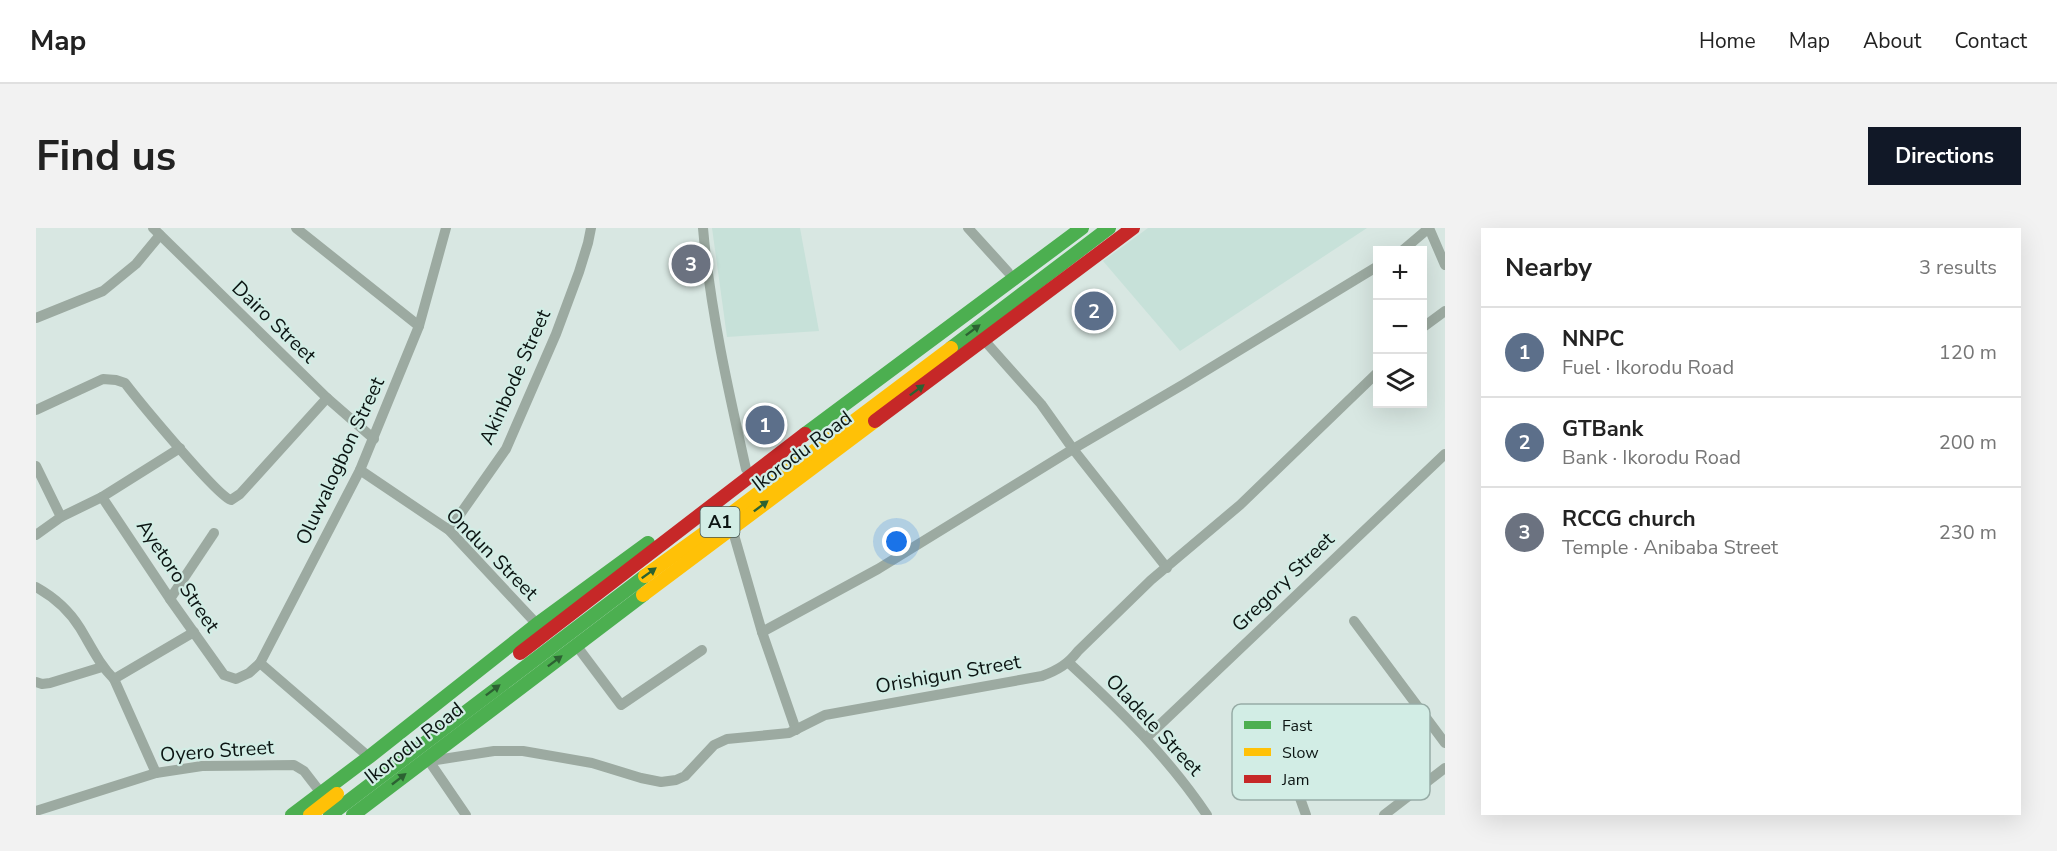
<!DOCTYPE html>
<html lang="en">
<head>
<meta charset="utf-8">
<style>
  body { margin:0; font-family:"Nunito Sans",sans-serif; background:#f2f2f2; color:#222 }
  .controls { position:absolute; right:18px; top:18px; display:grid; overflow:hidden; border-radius:0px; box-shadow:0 6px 24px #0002 }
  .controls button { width:54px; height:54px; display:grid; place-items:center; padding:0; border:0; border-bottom:2px solid #e0e0e0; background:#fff; color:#222; font:30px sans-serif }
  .you { position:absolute; left:861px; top:314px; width:21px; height:21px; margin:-15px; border:4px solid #fff; border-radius:50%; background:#1a73e8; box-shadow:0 0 0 9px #1a73e833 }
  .badge { display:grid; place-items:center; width:39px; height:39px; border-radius:50%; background:#111827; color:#fff; font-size:20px; font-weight:700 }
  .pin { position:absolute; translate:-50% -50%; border:3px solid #fff; box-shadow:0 2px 6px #0006 }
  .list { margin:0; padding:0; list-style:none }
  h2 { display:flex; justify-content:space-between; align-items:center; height:78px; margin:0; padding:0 24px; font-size:26px }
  h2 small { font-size:20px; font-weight:400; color:#767676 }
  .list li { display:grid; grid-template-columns:39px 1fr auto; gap:18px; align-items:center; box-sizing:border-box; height:90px; padding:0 24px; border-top:2px solid #e0e0e0 }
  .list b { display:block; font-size:22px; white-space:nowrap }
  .list p { margin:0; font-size:20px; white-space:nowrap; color:#767676 }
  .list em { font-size:20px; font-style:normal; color:#767676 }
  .icon { flex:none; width:33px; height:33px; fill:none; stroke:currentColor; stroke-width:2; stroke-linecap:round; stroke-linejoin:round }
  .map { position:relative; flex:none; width:1409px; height:587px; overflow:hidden; border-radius:0px }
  header { display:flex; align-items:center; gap:36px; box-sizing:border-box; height:84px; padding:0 30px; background:#fff; border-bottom:2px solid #e0e0e0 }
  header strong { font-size:28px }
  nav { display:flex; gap:33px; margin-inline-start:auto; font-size:21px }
  .intro { display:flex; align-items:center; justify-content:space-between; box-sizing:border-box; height:144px; padding:0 36px }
  h1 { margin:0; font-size:42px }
  .button { padding:15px 27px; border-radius:0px; background:#111827; color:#fff; font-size:21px; font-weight:700 }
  main { display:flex; gap:36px; padding:0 36px }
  aside { flex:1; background:#fff; border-radius:0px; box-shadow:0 6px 24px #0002 }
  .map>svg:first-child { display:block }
  .built { fill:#c7e1d9 }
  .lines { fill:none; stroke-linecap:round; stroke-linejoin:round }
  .street { stroke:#9caaa1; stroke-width:10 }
  .fast { stroke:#4caf50; stroke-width:14 }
  .slow { stroke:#ffc107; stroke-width:14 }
  .jam { stroke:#c62828; stroke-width:14 }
  .oneway { fill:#2c6232 }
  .labels { text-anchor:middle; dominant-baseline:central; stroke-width:4.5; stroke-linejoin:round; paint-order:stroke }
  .shield { fill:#d2ede5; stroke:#475652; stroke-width:1.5 }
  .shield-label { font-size:18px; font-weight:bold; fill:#0c1513 }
  .street-label { font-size:20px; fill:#0c1513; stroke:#d2ede5 }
  .key { fill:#d2ede5; stroke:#97aca6; stroke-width:1.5 }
  .key-label { font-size:16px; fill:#0c1513 }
</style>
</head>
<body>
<header>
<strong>Map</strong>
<nav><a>Home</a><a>Map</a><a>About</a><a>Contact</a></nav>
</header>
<div class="intro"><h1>Find us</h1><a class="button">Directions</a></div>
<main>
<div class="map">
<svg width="1409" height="587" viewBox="0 0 1409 587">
  <rect width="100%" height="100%" fill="#d8e7e2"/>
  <!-- built -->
  <g class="built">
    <path d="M676 0H764L783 103 691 109Z"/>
    <path d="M1112 0H1331L1144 123 1067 33Z"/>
  </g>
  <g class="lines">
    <!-- street -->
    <g class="street">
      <path d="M117 0 291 170 338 211"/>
      <path d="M260 0 383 98"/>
      <path d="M667 0C674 81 692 161 710 241"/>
      <path d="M932 0 972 44"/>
      <path d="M1393 0 1409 37"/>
      <path d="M1367 22 1393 0"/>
      <path d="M0 90 67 63 100 36 124 7"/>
      <path d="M1386 100 1409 83"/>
      <path d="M948 112 1005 176 1037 221 1131 340"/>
      <path d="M0 182 67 151 80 152 89 155C102 172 182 269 195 272L204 266 291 170"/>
      <path d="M0 238 25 289"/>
      <path d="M324 242 413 302 497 392 500 397"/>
      <path d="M66 269 134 371 188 447 200 451 213 445 224 435 324 242 383 98 410 0"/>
      <path d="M696 300 726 404 760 502"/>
      <path d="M413 302 470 221 520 106 543 44 552 15 555 0"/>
      <path d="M0 307 25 289 66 269 144 220"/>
      <path d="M0 359C18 369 33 382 44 400 55 418 63 436 78 451L120 545"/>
      <path d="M134 371 178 305"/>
      <path d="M1318 393 1409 515"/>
      <path d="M726 404 842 341 1037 221 1148 156 1342 38"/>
      <path d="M540 417 585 477 666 422"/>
      <path d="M224 435 333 529"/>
      <path d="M1033 435C1084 482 1132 529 1171 587"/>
      <path d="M78 451 158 404"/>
      <path d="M0 454 6 456 14 455 66 439"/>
      <path d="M1111 509 1409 226"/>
      <path d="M1247 522 1270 587"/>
      <path d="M391 530 430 587"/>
      <path d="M394 533 458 523H487L556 535 605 550 625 554 640 552 649 548 678 517 691 511 753 505 789 487 1006 448C1022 442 1032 436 1042 423L1115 352 1204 277 1342 144"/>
      <path d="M0 583 120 545 166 538 258 537 268 543 285 565"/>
      <path d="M1348 587 1409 540"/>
    </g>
    <!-- fast -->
    <g class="fast">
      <path d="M915 120 1073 0"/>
      <path d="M769 206 1046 0"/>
      <path d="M256 587 333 529 500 397 612 315"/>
      <path d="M294 587 609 348"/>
      <path d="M317 587 607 367"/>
    </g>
    <!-- slow -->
    <g class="slow">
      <path d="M609 348 692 288 915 120"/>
      <path d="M607 367 839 193"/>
      <path d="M274 587 301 566"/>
    </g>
    <!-- jam -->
    <g class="jam">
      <path d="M839 193 1097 0"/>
      <path d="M484 425 769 206"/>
    </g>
  </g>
  <!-- one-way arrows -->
  <defs><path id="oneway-solid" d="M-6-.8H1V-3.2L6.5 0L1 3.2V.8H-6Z" transform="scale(1.5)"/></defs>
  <g class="oneway">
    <use href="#oneway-solid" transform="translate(937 102) rotate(-37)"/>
    <use href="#oneway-solid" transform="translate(881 162) rotate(-37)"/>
    <use href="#oneway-solid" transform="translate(725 278) rotate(-37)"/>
    <use href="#oneway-solid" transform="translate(613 345) rotate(-36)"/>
    <use href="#oneway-solid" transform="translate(519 433) rotate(-37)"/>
    <use href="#oneway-solid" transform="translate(457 462) rotate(-37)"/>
    <use href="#oneway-solid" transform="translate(363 551) rotate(-38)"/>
  </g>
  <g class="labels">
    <!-- shield labels -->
    <rect class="shield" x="664.5" y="279" width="39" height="30" rx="4.5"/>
    <g class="shield-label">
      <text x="684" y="294">A1</text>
    </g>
    <!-- street labels -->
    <g class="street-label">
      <text transform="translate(238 94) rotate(44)">Dairo Street</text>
      <text transform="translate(479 149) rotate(-66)">Akinbode Street</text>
      <text transform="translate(766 223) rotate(-37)">Ikorodu Road</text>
      <text transform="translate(304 233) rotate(-65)">Oluwalogbon Street</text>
      <text transform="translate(456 326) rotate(45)">Ondun Street</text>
      <text transform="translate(142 348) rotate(56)">Ayetoro Street</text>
      <text transform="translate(1247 354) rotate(-44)">Gregory Street</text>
      <text transform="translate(912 446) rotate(-10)">Orishigun Street</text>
      <text transform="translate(1118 497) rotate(47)">Oladele Street</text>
      <text transform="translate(378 515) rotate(-38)">Ikorodu Road</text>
      <text transform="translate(181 523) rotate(-4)">Oyero Street</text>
    </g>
  </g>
  <!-- legend -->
  <rect x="1196" y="476" width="198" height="96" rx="9" class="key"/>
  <rect x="1208" y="493" width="27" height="8" fill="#4caf50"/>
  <rect x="1208" y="520" width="27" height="8" fill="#ffc107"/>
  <rect x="1208" y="547" width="27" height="8" fill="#c62828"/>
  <g class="key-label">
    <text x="1246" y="503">Fast</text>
    <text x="1246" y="530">Slow</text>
    <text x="1246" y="557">Jam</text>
  </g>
</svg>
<div class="controls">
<button>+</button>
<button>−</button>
<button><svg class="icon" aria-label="layers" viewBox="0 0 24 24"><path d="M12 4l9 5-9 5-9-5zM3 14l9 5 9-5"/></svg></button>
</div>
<div class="you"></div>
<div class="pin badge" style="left:729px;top:197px;background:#5c6f8a">1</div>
<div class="pin badge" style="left:1058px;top:83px;background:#5c6f8a">2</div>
<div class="pin badge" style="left:655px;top:36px;background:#6b7280">3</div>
</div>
<aside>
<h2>Nearby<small>3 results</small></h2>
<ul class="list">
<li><span class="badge" style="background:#5c6f8a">1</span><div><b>NNPC</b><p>Fuel · Ikorodu Road</p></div><em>120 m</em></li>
<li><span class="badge" style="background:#5c6f8a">2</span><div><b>GTBank</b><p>Bank · Ikorodu Road</p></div><em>200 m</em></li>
<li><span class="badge" style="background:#6b7280">3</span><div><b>RCCG church</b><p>Temple · Anibaba Street</p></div><em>230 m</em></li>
</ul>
</aside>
</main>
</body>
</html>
